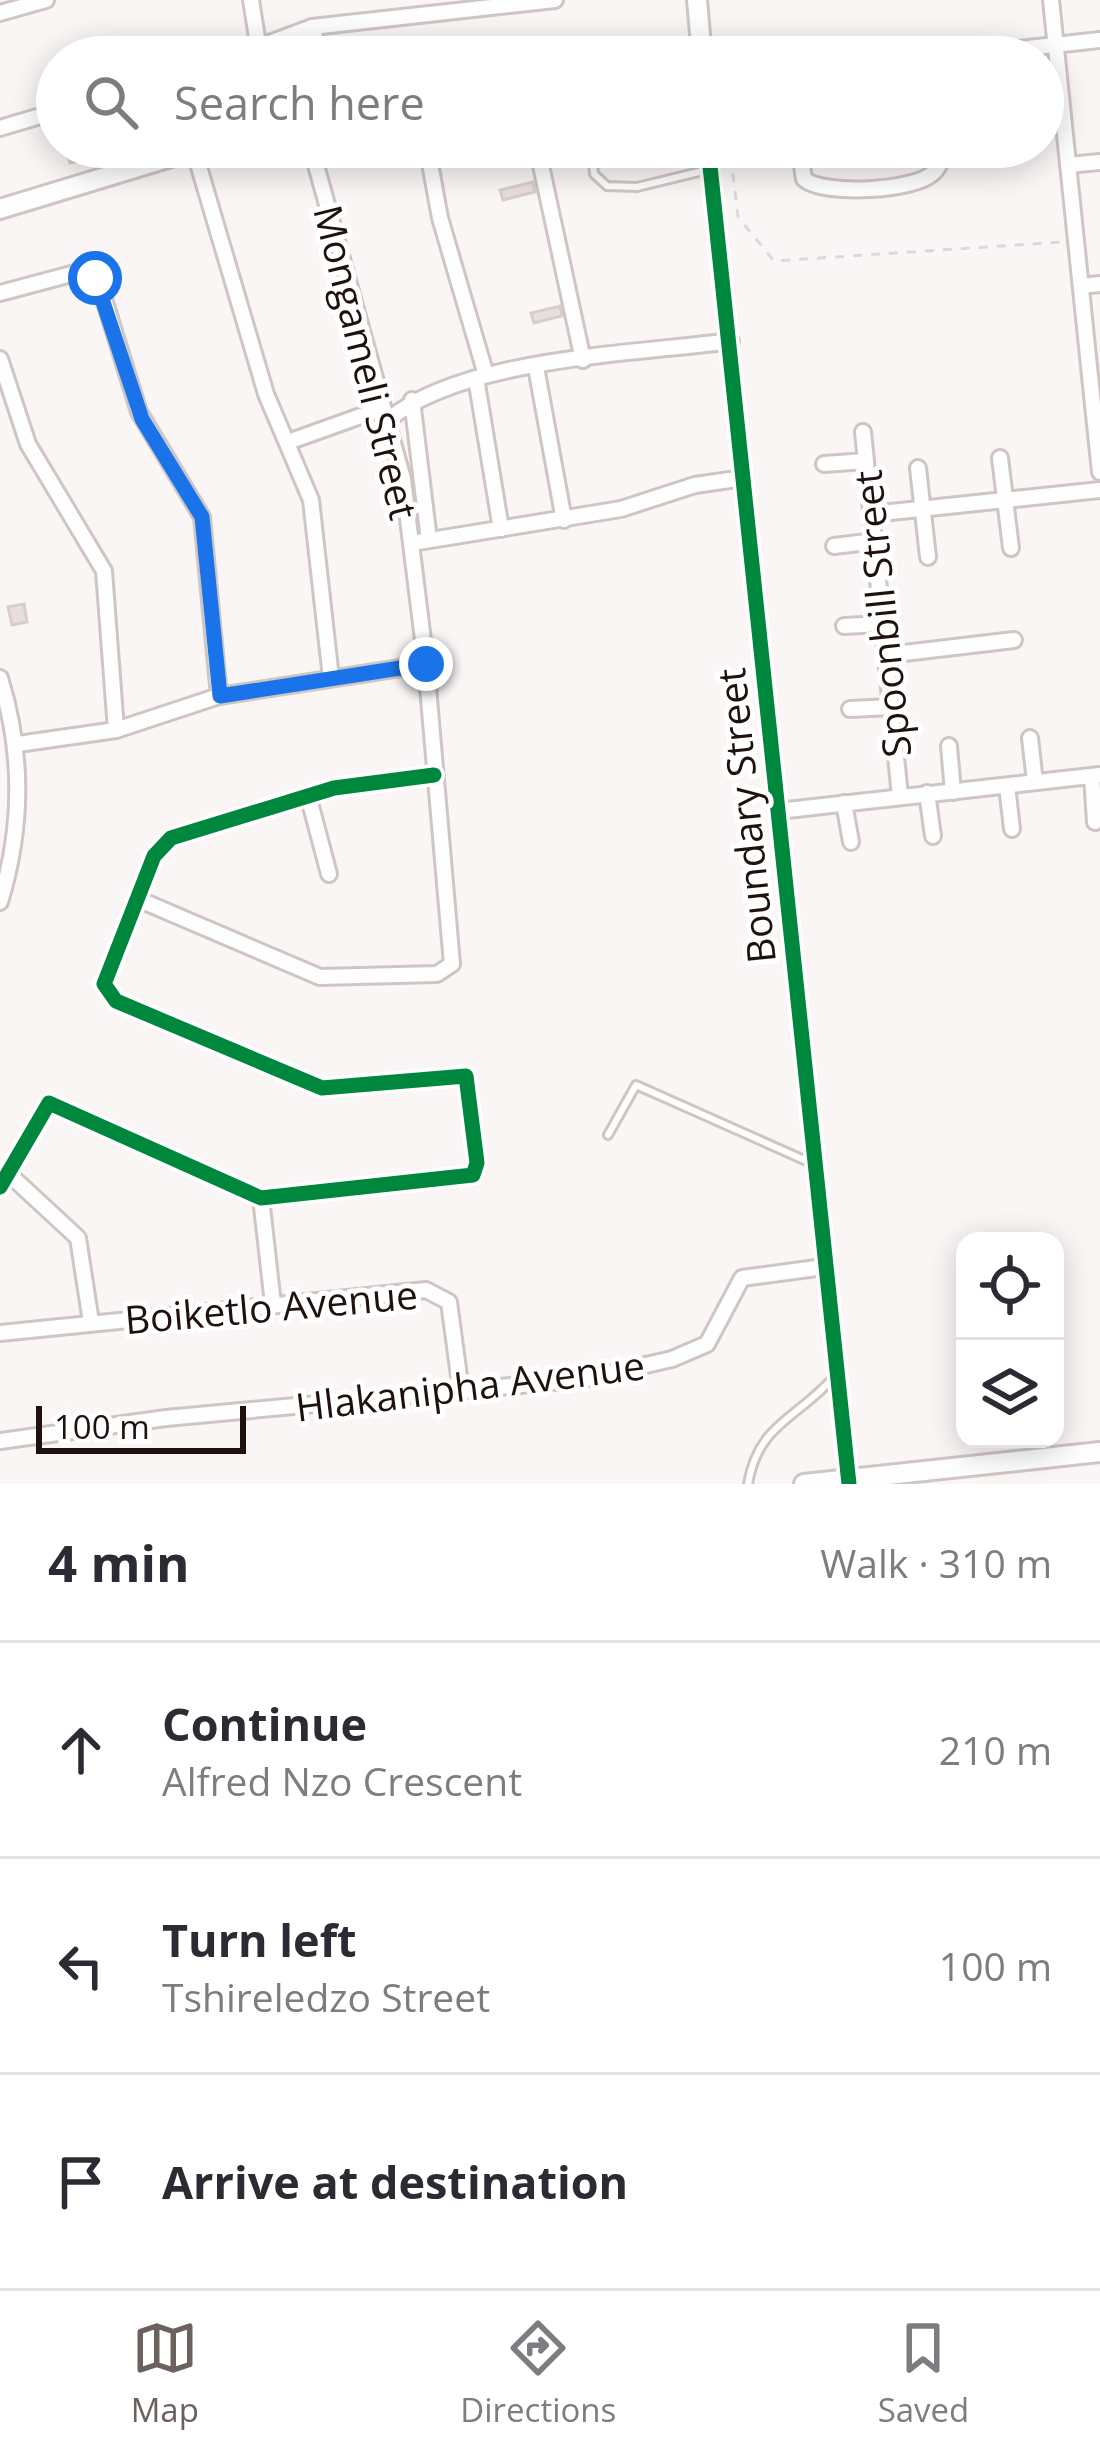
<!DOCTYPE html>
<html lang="en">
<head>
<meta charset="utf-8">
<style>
  body { margin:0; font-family:"Open Sans",sans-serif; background:#f2f2f3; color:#2b2b33 }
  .controls { position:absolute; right:36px; bottom:36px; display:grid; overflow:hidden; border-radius:24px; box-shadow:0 6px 30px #0003 }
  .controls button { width:108px; height:108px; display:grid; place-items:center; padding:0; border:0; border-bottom:3px solid #e1e1e2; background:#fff; color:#2b2b33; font:60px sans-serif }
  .scale { position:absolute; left:36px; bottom:30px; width:210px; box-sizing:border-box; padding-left:12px; border:6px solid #1f110d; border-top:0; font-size:33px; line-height:42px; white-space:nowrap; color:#1f110d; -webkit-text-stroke:9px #fff; paint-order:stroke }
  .stop { position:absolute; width:36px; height:36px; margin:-27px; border:9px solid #1a73e8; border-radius:50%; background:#fff }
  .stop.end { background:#1a73e8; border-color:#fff; box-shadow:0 3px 12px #0008 }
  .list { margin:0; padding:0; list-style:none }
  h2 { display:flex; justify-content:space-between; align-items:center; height:156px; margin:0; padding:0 48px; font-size:51px }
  h2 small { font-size:39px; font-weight:400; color:#7c7c81 }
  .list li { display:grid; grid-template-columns:78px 1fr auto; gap:36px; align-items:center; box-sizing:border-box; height:216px; padding:0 48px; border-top:3px solid #e1e1e2 }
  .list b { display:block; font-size:45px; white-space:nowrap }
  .list p { margin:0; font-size:39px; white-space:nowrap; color:#7c7c81 }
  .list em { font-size:39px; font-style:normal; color:#7c7c81 }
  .icon { flex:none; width:66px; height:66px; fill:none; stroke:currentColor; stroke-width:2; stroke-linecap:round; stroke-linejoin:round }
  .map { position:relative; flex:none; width:1100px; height:1484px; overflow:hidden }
  .search { position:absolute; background:#fff; box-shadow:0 6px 30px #0003; left:36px; right:36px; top:36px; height:132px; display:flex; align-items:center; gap:30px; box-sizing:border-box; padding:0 42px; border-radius:66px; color:#7c7c81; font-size:45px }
  .sheet { height:804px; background:#fff }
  nav { display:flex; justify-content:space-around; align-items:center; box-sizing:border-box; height:168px; border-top:3px solid #e1e1e2; background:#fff; font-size:33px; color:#7c7c81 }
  nav a { display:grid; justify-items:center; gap:6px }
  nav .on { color:#6c615e }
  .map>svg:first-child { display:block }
  .building { fill:#e8dedc; stroke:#d7cecb; stroke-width:3 }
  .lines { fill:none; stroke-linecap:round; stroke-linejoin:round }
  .lane-casing { stroke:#cfc6c4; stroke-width:12 }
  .street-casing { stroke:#cfc6c4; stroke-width:20 }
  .secondary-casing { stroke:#cfc6c4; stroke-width:24 }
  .path { stroke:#dbdada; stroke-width:3; stroke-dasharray:9 9; stroke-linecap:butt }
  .lane { stroke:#fefefe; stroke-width:6 }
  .street { stroke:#fefefe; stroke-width:14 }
  .secondary { stroke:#fefefe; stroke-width:18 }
  .cycleway-casing { stroke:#fff; stroke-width:22 }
  .cycleway { stroke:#00873e; stroke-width:15 }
  .route { stroke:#1a73e8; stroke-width:15 }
  .labels { text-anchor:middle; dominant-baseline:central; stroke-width:10; stroke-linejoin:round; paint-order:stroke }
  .street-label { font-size:39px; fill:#1f110d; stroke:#fff }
</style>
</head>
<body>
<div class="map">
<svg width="1100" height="1484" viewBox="0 0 1100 1484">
  <rect width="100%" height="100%" fill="#faf6f5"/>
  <!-- building -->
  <g class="building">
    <path d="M93 147 96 157 70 163 67 151Z"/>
    <path d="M533 182 535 192 503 200 500 190Z"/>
    <path d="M560 306 562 316 534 323 531 313Z"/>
    <path d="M24 604 27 622 12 625 8 607Z"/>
  </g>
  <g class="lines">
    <!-- lane casing -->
    <g class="lane-casing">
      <g id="lane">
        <path d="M592 147 594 174 607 186 637 187 707 170"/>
        <path d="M608 1135 636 1085 811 1163"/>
        <path d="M748 1484C758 1424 797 1419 834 1377"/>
      </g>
    </g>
    <!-- street casing -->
    <g class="street-casing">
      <g id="street">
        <path d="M251 0 258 44"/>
        <path d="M1051 0 1100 472"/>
        <path d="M0 13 46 0"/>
        <path d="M312 27 321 57"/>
        <path d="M232 57 312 27 555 0"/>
        <path d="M945 57 1100 40"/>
        <path d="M0 128 57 111"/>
        <path d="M427 147 440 218 486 375"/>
        <path d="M537 147 583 360"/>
        <path d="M708 147 849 1484"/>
        <path d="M799 147 804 179C823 196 915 191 933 173 941 166 942 157 942 147"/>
        <path d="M194 150 266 394 311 500 331 678"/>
        <path d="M1068 165 1100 162"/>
        <path d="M1081 286 1100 284"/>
        <path d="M0 293 79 272 99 283 139 412 202 517 219 696"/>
        <path d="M0 359 28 444 104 571 116 730"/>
        <path d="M536 367 564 520"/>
        <path d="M476 378 501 529"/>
        <path d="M412 400 429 540"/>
        <path d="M387 421C460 358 634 354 731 341"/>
        <path d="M863 432 900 796"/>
        <path d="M288 442 383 408"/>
        <path d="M1000 458 1011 548"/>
        <path d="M824 464 866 461"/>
        <path d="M918 468 928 557"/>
        <path d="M872 514 1100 490"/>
        <path d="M412 543 621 509 695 485 744 478"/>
        <path d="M834 546 875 541"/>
        <path d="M844 626 882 624"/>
        <path d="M887 655 1014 640"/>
        <path d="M0 678C23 752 23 827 0 902"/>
        <path d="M850 709 892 707"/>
        <path d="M1030 738 1035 782"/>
        <path d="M18 744 116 730 219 696 426 664"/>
        <path d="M949 746 953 792"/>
        <path d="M1092 776 1095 822"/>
        <path d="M1007 786 1012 829"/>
        <path d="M927 793 933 836"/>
        <path d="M308 795 329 874"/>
        <path d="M844 803 851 842"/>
        <path d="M778 811 1100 775"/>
        <path d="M140 900 320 977 437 974 452 964 426 664 403 479 311 147"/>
        <path d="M11 1176 78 1238 91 1322"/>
        <path d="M0 1187 49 1103 261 1198 473 1175 477 1163 466 1076 322 1088 116 1001 104 984 154 856 171 838 334 788 434 775"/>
        <path d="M261 1198 273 1304"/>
        <path d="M0 1333 426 1290 449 1302 461 1391"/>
        <path d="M0 1441 166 1418 585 1379 672 1359 707 1344 742 1278 824 1267"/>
      </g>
    </g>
    <!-- secondary casing -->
    <g class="secondary-casing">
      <g id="secondary">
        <path d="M697 0 702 57"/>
        <path d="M0 209 204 147"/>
        <path d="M804 1484 1100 1452"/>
      </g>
    </g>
    <!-- path -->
    <path class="path" d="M724 159 732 166 738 217 774 261 1062 242"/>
    <!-- lane -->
    <use href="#lane" class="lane"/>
    <!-- street -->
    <use href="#street" class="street"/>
    <!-- secondary -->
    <use href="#secondary" class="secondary"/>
    <!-- cycleway casing -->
    <g class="cycleway-casing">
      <g id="cycleway">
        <path d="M708 147 849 1484"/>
        <path d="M0 1187 49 1103 261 1198 473 1175 477 1163 466 1076 322 1088 116 1001 104 984 154 856 171 838 334 788 434 775"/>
      </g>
    </g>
    <!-- cycleway -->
    <use href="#cycleway" class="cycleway"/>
  </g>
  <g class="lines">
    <!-- route -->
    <path class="route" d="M95 278 142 419 202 517 220 696 426 664"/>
  </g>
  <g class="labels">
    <!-- street labels -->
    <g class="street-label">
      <text transform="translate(367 362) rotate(76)">Mongameli Street</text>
      <text transform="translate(881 614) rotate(-96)">Spoonbill Street</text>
      <text transform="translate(745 816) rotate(-96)">Boundary Street</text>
      <text transform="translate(271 1306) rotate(-5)">Boiketlo Avenue</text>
      <text transform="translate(470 1385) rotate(-7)">Hlakanipha Avenue</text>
    </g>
  </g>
</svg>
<div class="controls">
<button><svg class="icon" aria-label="locate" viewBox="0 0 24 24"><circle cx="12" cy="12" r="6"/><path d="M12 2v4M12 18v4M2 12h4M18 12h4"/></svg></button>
<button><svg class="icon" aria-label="layers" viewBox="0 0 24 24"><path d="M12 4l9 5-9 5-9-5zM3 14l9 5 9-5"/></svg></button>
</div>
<div class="scale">100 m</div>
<div class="stop" style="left:95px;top:278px"></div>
<div class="stop end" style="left:426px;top:664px"></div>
<div class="search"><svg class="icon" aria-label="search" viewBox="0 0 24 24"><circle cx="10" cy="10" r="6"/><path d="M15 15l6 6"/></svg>Search here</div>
</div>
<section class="sheet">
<h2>4 min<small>Walk · 310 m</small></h2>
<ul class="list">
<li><svg class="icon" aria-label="ahead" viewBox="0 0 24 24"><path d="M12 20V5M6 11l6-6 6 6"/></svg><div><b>Continue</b><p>Alfred Nzo Crescent</p></div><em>210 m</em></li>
<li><svg class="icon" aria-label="left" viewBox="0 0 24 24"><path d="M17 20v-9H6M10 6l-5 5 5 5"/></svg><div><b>Turn left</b><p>Tshireledzo Street</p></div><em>100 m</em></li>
<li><svg class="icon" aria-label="arrive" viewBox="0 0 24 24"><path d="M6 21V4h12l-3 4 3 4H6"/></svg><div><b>Arrive at destination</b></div></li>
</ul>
</section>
<nav>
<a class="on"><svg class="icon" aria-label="map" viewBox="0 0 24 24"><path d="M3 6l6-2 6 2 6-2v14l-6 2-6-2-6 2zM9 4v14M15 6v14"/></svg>Map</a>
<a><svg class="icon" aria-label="directions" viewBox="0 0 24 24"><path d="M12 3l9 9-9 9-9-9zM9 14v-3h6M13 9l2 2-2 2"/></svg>Directions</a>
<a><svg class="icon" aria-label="saved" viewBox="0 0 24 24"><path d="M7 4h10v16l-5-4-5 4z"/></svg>Saved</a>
</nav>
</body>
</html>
